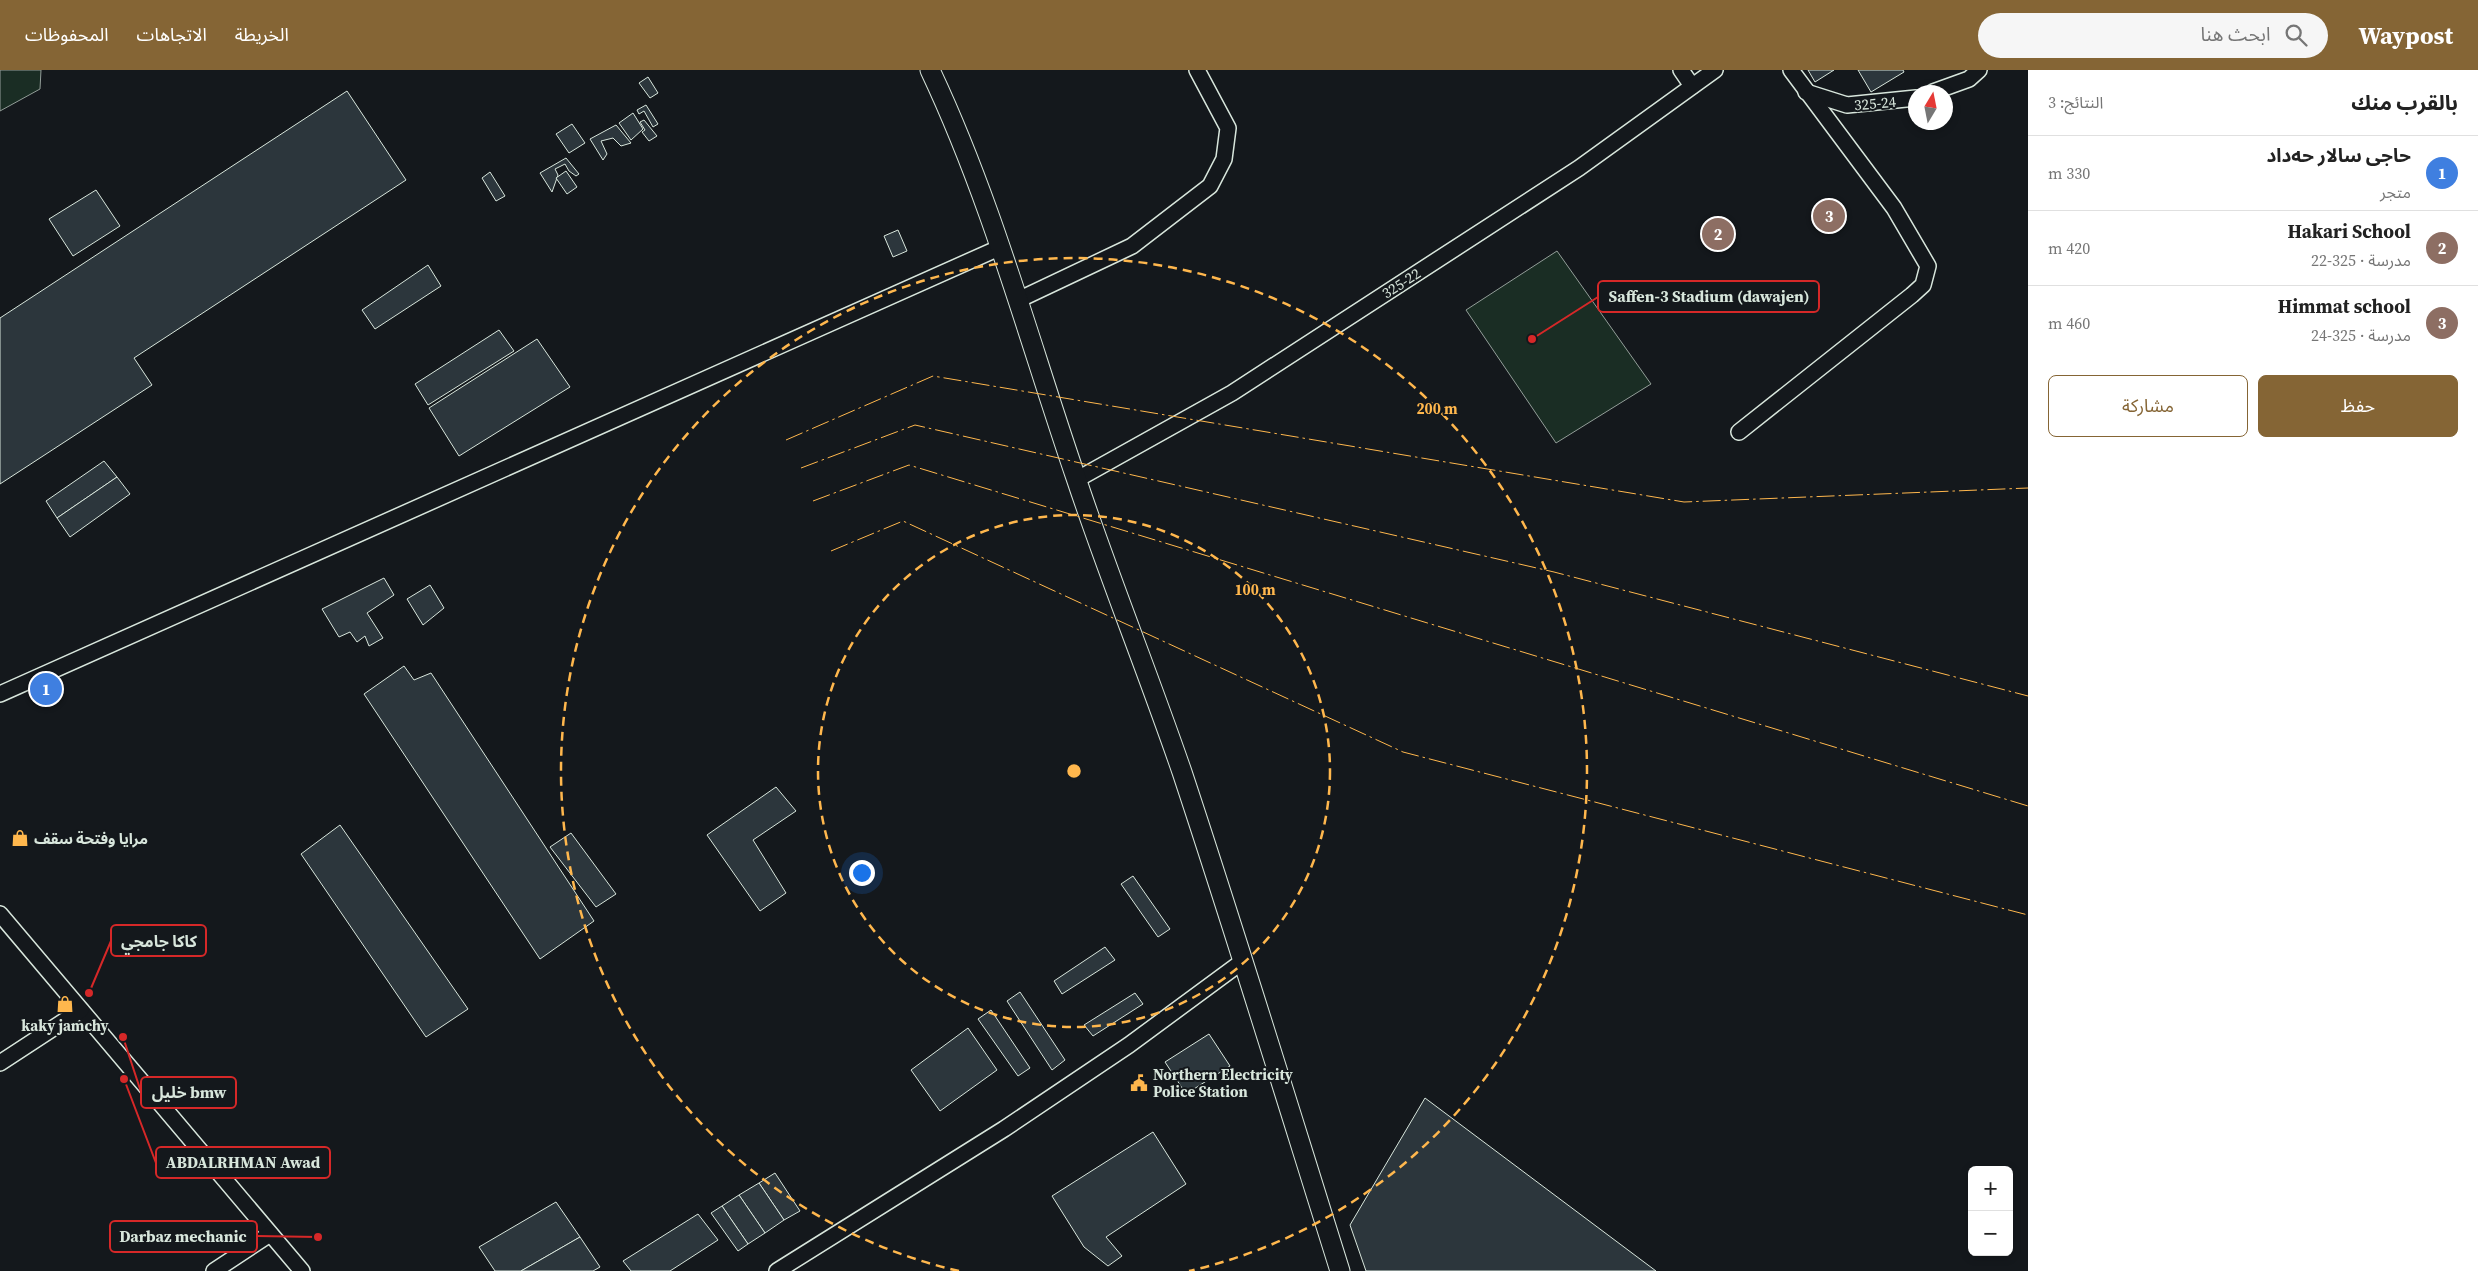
<!DOCTYPE html>
<html lang="ar">
<head>
<meta charset="utf-8">
<style>
  body { margin:0; font-family:"Source Serif 4","Noto Sans Arabic",serif; background:#f6f6f6; color:#222; direction:rtl }
  .controls { position:absolute; right:15px; bottom:15px; display:grid; overflow:hidden; border-radius:8px; box-shadow:0 2px 8px #0003 }
  .controls button { width:45px; height:45px; display:grid; place-items:center; padding:0; border:0; border-bottom:1px solid #e0e0e0; background:#fff; color:#222; font:25px sans-serif }
  .compass { position:absolute; left:1908px; top:15px; width:45px; height:45px; border-radius:50%; background:#fff; box-shadow:0 2px 8px #0003; rotate:10deg }
  .you { position:absolute; left:861px; top:802px; width:18px; height:18px; margin:-12px; border:4px solid #fff; border-radius:50%; background:#1a73e8; box-shadow:0 0 0 8px #1a73e833 }
  .badge { display:grid; place-items:center; width:32px; height:32px; border-radius:50%; background:#856535; color:#fff; font-size:16px; font-weight:700 }
  .pin { position:absolute; translate:-50% -50%; border:2px solid #fff; box-shadow:0 1px 5px #0006 }
  .list { margin:0; padding:0; list-style:none }
  h2 { display:flex; justify-content:space-between; align-items:center; height:65px; margin:0; padding:0 20px; font-size:21px }
  h2 small { font-size:16px; font-weight:400; color:#767676 }
  .list li { display:grid; grid-template-columns:32px 1fr auto; gap:15px; align-items:center; box-sizing:border-box; height:75px; padding:0 20px; border-top:1px solid #e0e0e0 }
  .list b { display:block; font-size:19px; white-space:nowrap }
  .list p { margin:0; font-size:16px; white-space:nowrap; color:#767676 }
  .list em { font-size:16px; font-style:normal; color:#767676 }
  .actions { display:flex; gap:10px; padding:15px 20px }
  .actions a { flex:1; padding:11px 0; border:1px solid #856535; border-radius:8px; text-align:center; font-size:18px; color:#856535 }
  .actions .main { background:#856535; color:#fff }
  .icon { flex:none; width:28px; height:28px; fill:none; stroke:currentColor; stroke-width:2; stroke-linecap:round; stroke-linejoin:round }
  .map { position:relative; flex:none; width:2028px; height:1201px; overflow:hidden; direction:ltr }
  header { display:flex; align-items:center; gap:30px; box-sizing:border-box; height:70px; padding:0 25px; background:#856535; color:#fff }
  header strong { font-size:24px }
  nav { display:flex; gap:28px; margin-inline-start:auto; font-size:18px }
  .search { width:350px; height:45px; background:#f6f6f6; display:flex; align-items:center; gap:12px; box-sizing:border-box; padding:0 18px; border-radius:28px; color:#767676; font-size:19px }
  main { display:flex }
  aside { flex:1; background:#fff }
  .map>svg:first-child { display:block }
  .green { fill:#1a2d24; stroke:#939e99 }
  .building { fill:#2c363c; stroke:#d8e6dc }
  .lines { fill:none; stroke-linecap:round; stroke-linejoin:round }
  .minor-casing { stroke:#d8e6dc; stroke-width:18 }
  .tertiary-casing { stroke:#d8e6dc; stroke-width:21 }
  .minor { stroke:#14181c; stroke-width:15 }
  .tertiary { stroke:#14181c; stroke-width:19 }
  .power { stroke:#ffb74d; stroke-width:1; stroke-dasharray:18 4 2.5 4; stroke-linecap:butt }
  .ring { fill:none; stroke:#ffb74d; stroke-width:2.5; stroke-dasharray:9 6 }
  .labels { text-anchor:middle; dominant-baseline:central; stroke-width:4; stroke-linejoin:round; paint-order:stroke }
  .street-label { font-size:15px; fill:#d8e6dc; stroke:#14181c }
  .poi-label { font-size:15px; font-weight:bold; fill:#d8e6dc; stroke:#14181c; text-anchor:start }
  .centre { fill:#ffb74d; stroke:#14181c; stroke-width:2.5 }
  .ring-label { font-size:15px; text-anchor:middle; font-weight:bold; fill:#ffb74d; stroke:#14181c; stroke-width:4; stroke-linejoin:round; paint-order:stroke }
  .leader { fill:none; stroke:#d62828; stroke-width:2 }
  .callout-dot { fill:#d62828; stroke:#14181c; stroke-width:2 }
  .callout { fill:#14181c; stroke:#d62828; stroke-width:2 }
  .callout-label { font-size:16px; text-anchor:middle; font-weight:bold; fill:#d8e6dc }
</style>
</head>
<body>
<header>
<strong>Waypost</strong>
<div class="search"><svg class="icon" aria-label="search" viewBox="0 0 24 24"><circle cx="10" cy="10" r="6"/><path d="M15 15l6 6"/></svg>ابحث هنا</div>
<nav><a>الخريطة</a><a>الاتجاهات</a><a>المحفوظات</a></nav>
</header>
<main>
<aside>
<h2>بالقرب منك<small>النتائج: 3</small></h2>
<ul class="list">
<li><span class="badge" style="background:#3f7fe0">1</span><div><b>حاجی سالار حەداد</b><p>متجر</p></div><em>330 m</em></li>
<li><span class="badge" style="background:#8d6e63">2</span><div><b>Hakari School</b><p>مدرسة · 325-22</p></div><em>420 m</em></li>
<li><span class="badge" style="background:#8d6e63">3</span><div><b>Himmat school</b><p>مدرسة · 325-24</p></div><em>460 m</em></li>
</ul>
<div class="actions"><a class="main">حفظ</a><a>مشاركة</a></div>
</aside>
<div class="map">
<svg width="2028" height="1201" viewBox="0 0 2028 1201">
  <rect width="100%" height="100%" fill="#14181c"/>
  <!-- green -->
  <g class="green">
    <path d="M0 0H41L40 19 0 41Z"/>
    <path d="M1557 181 1651 314 1556 373 1466 240Z"/>
  </g>
  <!-- building -->
  <g class="building">
    <path d="M1808 0H1834L1815 12Z"/>
    <path d="M1858 0H1903L1904 2 1871 22Z"/>
    <path d="M648 7 658 23 650 28 639 13Z"/>
    <path d="M347 21 406 110 134 288 152 315 0 414V248Z"/>
    <path d="M646 35 658 54 653 57 644 41 639 44 637 40Z"/>
    <path d="M633 43 643 59 631 70 619 53Z"/>
    <path d="M644 50 657 66 649 71 642 62 645 60 640 52Z"/>
    <path d="M572 54 585 73 569 83 556 64Z"/>
    <path d="M616 55 631 73 621 76 613 68 601 71 607 84 603 90 590 69Z"/>
    <path d="M566 88 579 104 576 106 569 101 565 94 555 99 558 105 552 122 540 103Z"/>
    <path d="M566 101 577 117 567 124 556 108Z"/>
    <path d="M490 102 505 126 496 131 482 108Z"/>
    <path d="M96 120 120 156 73 186 49 149Z"/>
    <path d="M898 160 907 181 893 187 884 166Z"/>
    <path d="M428 195 441 216 375 259 362 240Z"/>
    <path d="M499 260 514 281 428 335 415 314Z"/>
    <path d="M537 269 570 317 459 386 429 338Z"/>
    <path d="M104 391 117 407 57 448 46 431Z"/>
    <path d="M117 407 130 424 70 467 57 448Z"/>
    <path d="M384 508 394 525 367 543 383 568 369 576 365 566 357 572 350 562 339 567 322 539Z"/>
    <path d="M430 515 444 538 423 555 407 529Z"/>
    <path d="M404 596 414 610 431 603 594 851 540 889 364 624Z"/>
    <path d="M776 717 796 741 753 770 786 823 760 841 707 765Z"/>
    <path d="M340 755 468 939 426 967 301 784Z"/>
    <path d="M571 763 616 824 596 837 550 777Z"/>
    <path d="M1133 806 1170 859 1158 867 1121 814Z"/>
    <path d="M1105 877 1115 890 1062 924 1054 911Z"/>
    <path d="M1020 922 1065 990 1052 1000 1007 931Z"/>
    <path d="M1135 923 1143 934 1093 966 1084 955Z"/>
    <path d="M991 940 1030 998 1018 1006 978 949Z"/>
    <path d="M968 958 997 1000 940 1041 911 1000Z"/>
    <path d="M1209 964 1230 996 1186 1024 1165 992Z"/>
    <path d="M1425 1028 1656 1201H1366L1350 1155Z"/>
    <path d="M1153 1062 1186 1114 1106 1167 1122 1186 1108 1196 1084 1177 1052 1126Z"/>
    <path d="M775 1103 800 1141 784 1150 759 1113Z"/>
    <path d="M759 1113 784 1150 765 1163 739 1125Z"/>
    <path d="M739 1125 765 1163 748 1174 722 1136Z"/>
    <path d="M556 1132 580 1167 521 1201H495L479 1177Z"/>
    <path d="M722 1136 748 1174 738 1181 711 1143Z"/>
    <path d="M698 1144 718 1170 670 1201H631L623 1191Z"/>
    <path d="M580 1167 600 1197 593 1201H521Z"/>
  </g>
  <g class="lines">
    <!-- minor casing -->
    <g class="minor-casing">
      <g id="minor">
        <path d="M1681 0 1692 16"/>
        <path d="M1806 22 1847 35 1916 28"/>
        <path d="M1933 22 1969 9 1979 0"/>
        <path d="M1018 230 1132 176 1210 116 1224 89 1228 58 1197 0"/>
        <path d="M1739 362 1912 225 1923 215 1928 196 1894 138 1791 0"/>
        <path d="M1076 410 1232 323 1579 98 1715 0"/>
        <path d="M0 624 1001 177"/>
        <path d="M0 844 302 1201"/>
        <path d="M0 993 81 940"/>
        <path d="M214 1201 270 1164"/>
        <path d="M777 1201 1004 1059 1129 975 1243 891"/>
      </g>
    </g>
    <!-- tertiary casing -->
    <g class="tertiary-casing">
      <path id="tertiary" d="M930 0C992 131 1029 271 1076 408 1109 507 1148 603 1182 702 1237 868 1288 1035 1340 1201"/>
    </g>
    <!-- minor -->
    <use href="#minor" class="minor"/>
    <!-- tertiary -->
    <use href="#tertiary" class="tertiary"/>
    <!-- power -->
    <g class="power">
      <path d="M786 370 933 306 1684 432 2028 418"/>
      <path d="M801 398 915 355 1554 502 2028 626"/>
      <path d="M813 431 909 395 2028 736"/>
      <path d="M831 481 903 451 1403 682 2028 845"/>
    </g>
  </g>
  <!-- distance rings -->
  <g class="ring">
    <circle cx="1074" cy="701" r="256"/>
    <path d="M959 1201A513 513 0 1 1 1189 1201"/>
  </g>
  <!-- icons -->
  <defs>
    <g id="shop-bare" transform="scale(1.35)"><path d="M-5-2.5h2.3a2.7 3.5 0 0 1 5.4 0H5L5.5 6h-11ZM-1.5-2.5h3a1.5 2.3 0 0 0-3 0Z" fill="#ffb74d" stroke="#14181c" stroke-width="2.5" paint-order="stroke"/></g>
    <g id="civic-bare" transform="scale(1.35)"><path d="M-.6-6.5H3V-4.5H.6V-3L4-1V1h2V6H-6V1h2V-1L-.6-3ZM-1.2 2.5V6h2.4V2.5Z" fill="#ffb74d" stroke="#14181c" stroke-width="2.5" paint-order="stroke"/></g>
  </defs>
  <g fill-rule="evenodd">
    <use href="#shop-bare" x="20" y="768"/>
    <use href="#shop-bare" x="65" y="934"/>
    <use href="#civic-bare" x="1139" y="1013"/>
  </g>
  <g class="labels">
    <!-- street labels -->
    <g class="street-label">
      <text transform="translate(1875 33) rotate(-5)">325-24</text>
      <text transform="translate(1401 213) rotate(-33)">325-22</text>
    </g>
    <!-- poi labels -->
    <g class="poi-label">
      <text x="34" y="768">مرايا وفتحة سقف</text>
      <text x="65" y="955" text-anchor="middle">kaky jamchy</text>
      <text x="1153" y="1004">Northern Electricity<tspan x="1153" dy="17">Police Station</tspan></text>
    </g>
  </g>
  <circle cx="1074" cy="701" r="8" class="centre"/>
  <g class="ring-label">
    <text x="1437" y="344">200 m</text>
    <text x="1255" y="525">100 m</text>
  </g>
  <!-- callouts -->
  <path class="leader" d="M1532 269L1598 227M89 923L111 871M123 967L141 1022M124 1009L156 1093M318 1167L257 1166"/>
  <g class="callout-dot">
    <circle cx="1532" cy="269" r="5"/>
    <circle cx="89" cy="923" r="5"/>
    <circle cx="123" cy="967" r="5"/>
    <circle cx="124" cy="1009" r="5"/>
    <circle cx="318" cy="1167" r="5"/>
  </g>
  <g class="callout">
    <rect x="1598" y="211" width="221" height="31" rx="5"/>
    <rect x="111" y="855" width="95" height="31" rx="5"/>
    <rect x="141" y="1007" width="95" height="31" rx="5"/>
    <rect x="156" y="1077" width="174" height="31" rx="5"/>
    <rect x="110" y="1151" width="147" height="31" rx="5"/>
  </g>
  <g class="callout-label">
    <text x="1709" y="232">Saffen-3 Stadium (dawajen)</text>
    <text x="159" y="877">كاكا جامجي</text>
    <text x="189" y="1028">خليل bmw</text>
    <text x="243" y="1098">ABDALRHMAN Awad</text>
    <text x="183" y="1172">Darbaz mechanic</text>
  </g>
</svg>
<div class="controls">
<button>+</button>
<button>−</button>
</div>
<svg class="compass" viewBox="-18 -18 36 36"><path d="M0-13l5 13h-10z" fill="#e53935"/><path d="M0 13l5-13h-10z" fill="#767676"/></svg>
<div class="you"></div>
<div class="pin badge" style="left:46px;top:619px;background:#3f7fe0">1</div>
<div class="pin badge" style="left:1718px;top:164px;background:#8d6e63">2</div>
<div class="pin badge" style="left:1829px;top:146px;background:#8d6e63">3</div>
</div>
</main>
</body>
</html>
